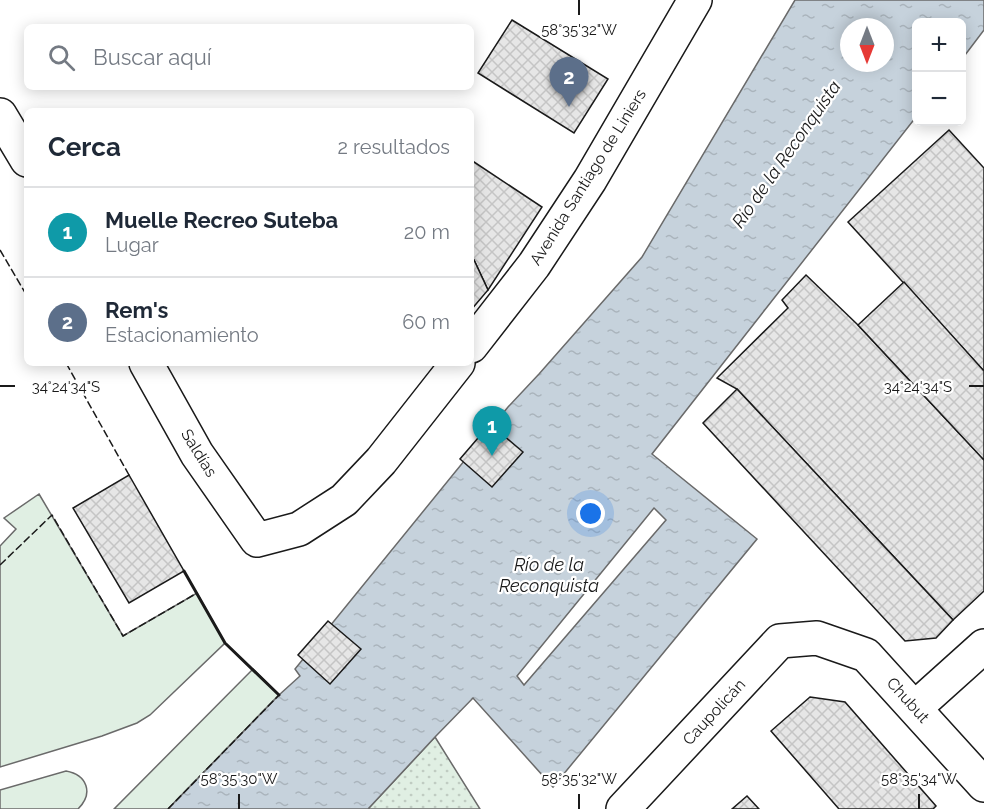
<!DOCTYPE html>
<html lang="es">
<head>
<meta charset="utf-8">
<style>
  body { margin:0; font-family:Raleway,sans-serif; background:#f2f2f3; color:#1f2937 }
  .controls { position:absolute; right:18px; top:18px; display:grid; overflow:hidden; border-radius:9px; box-shadow:0 3px 15px #0003 }
  .controls button { width:54px; height:54px; display:grid; place-items:center; padding:0; border:0; border-bottom:2px solid #e0e1e3; background:#fff; color:#1f2937; font:30px sans-serif }
  .compass { position:absolute; left:840px; top:18px; width:54px; height:54px; border-radius:50%; background:#fff; box-shadow:0 3px 15px #0003; rotate:180deg }
  .you { position:absolute; left:591px; top:514px; width:21px; height:21px; margin:-15px; border:4px solid #fff; border-radius:50%; background:#1a73e8; box-shadow:0 0 0 9px #1a73e833 }
  .badge { display:grid; place-items:center; width:39px; height:39px; border-radius:50%; background:#1a73e8; color:#fff; font-size:20px; font-weight:700 }
  .pin { position:absolute; translate:-50% -50px; filter:drop-shadow(0 2px 3px #0008) }
  .pin::after { content:''; position:absolute; top:32px; width:21px; height:18px; background:inherit; clip-path:polygon(0 0,100% 0,50% 100%) }
  .list { margin:0; padding:0; list-style:none }
  h2 { display:flex; justify-content:space-between; align-items:center; height:78px; margin:0; padding:0 24px; font-size:26px }
  h2 small { font-size:20px; font-weight:400; color:#747a83 }
  .list li { display:grid; grid-template-columns:39px 1fr auto; gap:18px; align-items:center; box-sizing:border-box; height:90px; padding:0 24px; border-top:2px solid #e0e1e3 }
  .list b { display:block; font-size:22px; white-space:nowrap }
  .list p { margin:0; font-size:20px; white-space:nowrap; color:#747a83 }
  .list em { font-size:20px; font-style:normal; color:#747a83 }
  .icon { flex:none; width:33px; height:33px; fill:none; stroke:currentColor; stroke-width:2; stroke-linecap:round; stroke-linejoin:round }
  .map { position:relative; flex:none; width:984px; height:809px; overflow:hidden }
  .search { position:absolute; background:#fff; box-shadow:0 3px 15px #0003; left:24px; top:24px; width:450px; height:66px; display:flex; align-items:center; gap:15px; box-sizing:border-box; padding:0 21px; border-radius:9px; color:#747a83; font-size:22px }
  .panel { position:absolute; background:#fff; box-shadow:0 3px 15px #0003; left:24px; top:108px; width:450px; height:258px; border-radius:9px }
  .map>svg:first-child { display:block }
  .green { fill:#e0efe3; stroke:#6a6a6a; stroke-width:1.5 }
  .park { fill:url(#park-dots); stroke:#6a6a6a; stroke-width:1.5 }
  .water { fill:url(#water-ripples); stroke:#6a6a6a; stroke-width:1.5; fill-rule:evenodd }
  .pier { fill:#fff; stroke:#6a6a6a; stroke-width:1.5 }
  .building { fill:url(#building-cross-hatch); stroke:#1a1a1a; stroke-width:1.5 }
  .lines { fill:none; stroke-linecap:round; stroke-linejoin:round }
  .street-casing { stroke:#1a1a1a; stroke-width:36 }
  .secondary-casing { stroke:#1a1a1a; stroke-width:36 }
  .street { stroke:#fff; stroke-width:33 }
  .secondary { stroke:#fff; stroke-width:33 }
  .fence { stroke:#1a1a1a; stroke-width:1.5; stroke-dasharray:8 3; stroke-linecap:butt }
  .wall { stroke:#1a1a1a; stroke-width:3 }
  .ticks { fill:none; stroke:#1a1a1a; stroke-width:2 }
  .labels { text-anchor:middle; dominant-baseline:central; stroke-width:4.5; stroke-linejoin:round; paint-order:stroke }
  .street-label { font-size:16px; fill:#1a1a1a; stroke:#fff }
  .water-label { font-size:18px; font-style:italic; fill:#1a1a1a; stroke:#fff }
  .ticks-label { font-size:15px; text-anchor:middle; fill:#1a1a1a; stroke:#fff; stroke-width:4.5; stroke-linejoin:round; paint-order:stroke }
</style>
</head>
<body>
<div class="map">
<svg width="984" height="809" viewBox="0 0 984 809">
  <defs>
    <pattern id="park-dots" width="8" height="8" patternUnits="userSpaceOnUse" patternTransform="scale(1.5)"><rect width="8" height="8" fill="#e0efe3"/><path d="M2 2h.1M6 6h.1" fill="none" stroke="#c0ccc2" stroke-width="1.8" stroke-linecap="round"/></pattern>
    <pattern id="water-ripples" width="26" height="14" patternUnits="userSpaceOnUse" patternTransform="scale(1.5)"><rect width="26" height="14" fill="#c6d2dc"/><path d="M2 4q2-2 4 0t4 0M15 11q2-2 4 0t4 0" fill="none" stroke="#aab4bc"/></pattern>
    <pattern id="building-cross-hatch" width="8" height="8" patternUnits="userSpaceOnUse" patternTransform="scale(1.5)"><rect width="8" height="8" fill="#e6e6e6"/><path d="M0 0l8 8M0 8l8-8" fill="none" stroke="#c5c5c5"/></pattern>
  </defs>
  <rect width="100%" height="100%" fill="#fff"/>
  <!-- green -->
  <g class="green">
    <path d="M39 494 123 636 197 593 225 643 150 715 137 723 102 736 0 767V546L16 529 4 518Z"/>
    <path d="M253 669 279 695 168 809H114Z"/>
    <path d="M66 771C87 775 94 793 78 809H0V790Z"/>
  </g>
  <!-- park -->
  <path class="park" d="M435 737 480 809H368Z"/>
  <!-- water -->
  <path class="water" d="M795 0H984V30L962 59V22H916V117L652 454 757 539 553 787 473 698 435 737 368 809H168L279 695 300 676 295 669 508 407 539 374 642 257ZM849 27H885V63H849Z"/>
  <!-- pier -->
  <path class="pier" d="M654 508 666 520 524 685 517 676Z"/>
  <!-- building -->
  <g class="building">
    <path d="M512 20 608 79 574 133 478 73Z"/>
    <path d="M949 130 984 168V371L848 222Z"/>
    <path d="M471 160 542 207 488 290 474 260 471 258Z"/>
    <path d="M471 258 474 260 488 290 471 310Z"/>
    <path d="M806 275 858 325 984 460V591L953 620 737 389 717 378 788 308 782 300Z"/>
    <path d="M904 282 984 371V460L858 325Z"/>
    <path d="M737 389 953 620 936 638 905 641 703 423Z"/>
    <path d="M490 424 523 452 492 487 460 459Z"/>
    <path d="M129 475 184 571 129 603 73 508Z"/>
    <path d="M328 621 361 649 330 684 298 655Z"/>
    <path d="M810 697 845 702 936 806 933 809H839L771 731Z"/>
    <path d="M747 796 759 809H732Z"/>
  </g>
  <g class="lines">
    <!-- street casing -->
    <g class="street-casing">
      <g id="street">
        <path d="M915 708 984 646"/>
        <path d="M623 809 780 641 817 638 866 655 984 785"/>
      </g>
    </g>
    <!-- secondary casing -->
    <g class="secondary-casing">
      <g id="secondary">
        <path d="M0 115 27 160"/>
        <path d="M471 346 534 265 590 180 695 0"/>
        <path d="M146 363 197 454 257 540 299 529 344 500 381 461 458 363"/>
      </g>
    </g>
    <!-- street -->
    <use href="#street" class="street"/>
    <!-- secondary -->
    <use href="#secondary" class="secondary"/>
    <!-- fence -->
    <g class="fence">
      <path d="M0 250 27 296"/>
      <path d="M66 363 129 475"/>
      <path d="M0 565 52 515 123 636 197 593"/>
      <path d="M168 809 279 695"/>
    </g>
    <!-- wall -->
    <path class="wall" d="M184 571 225 643 279 695"/>
  </g>
  <!-- ticks -->
  <path class="ticks" d="M579 0V15M0 386H15M969 386H984M239 794V809M579 794V809M919 794V809"/>
  <g class="labels">
    <!-- street labels -->
    <g class="street-label">
      <text transform="translate(588 177) rotate(-58)">Avenida Santiago de Liniers</text>
      <text transform="translate(199 453) rotate(58)">Saldías</text>
      <text transform="translate(908 700) rotate(48)">Chubut</text>
      <text transform="translate(714 712) rotate(-47)">Caupolicán</text>
    </g>
    <!-- water labels -->
    <g class="water-label">
      <text transform="translate(786 154) rotate(-55)">Río de la Reconquista</text>
      <text x="549" y="564">Río de la<tspan x="549" dy="21">Reconquista</tspan></text>
    </g>
  </g>
  <g class="ticks-label">
    <text x="579" y="35">58°35'32"W</text>
    <text x="918" y="392">34°24'34"S</text>
    <text x="66" y="392">34°24'34"S</text>
    <text x="239" y="784">58°35'30"W</text>
    <text x="579" y="784">58°35'32"W</text>
    <text x="919" y="784">58°35'34"W</text>
  </g>
</svg>
<div class="controls">
<button>+</button>
<button>−</button>
</div>
<svg class="compass" viewBox="-18 -18 36 36"><path d="M0-13l5 13h-10z" fill="#e53935"/><path d="M0 13l5-13h-10z" fill="#747a83"/></svg>
<div class="you"></div>
<div class="pin badge" style="left:492px;top:456px;background:#0f9aa8">1</div>
<div class="pin badge" style="left:569px;top:107px;background:#5c6f8a">2</div>
<div class="search"><svg class="icon" aria-label="search" viewBox="0 0 24 24"><circle cx="10" cy="10" r="6"/><path d="M15 15l6 6"/></svg>Buscar aquí</div>
<section class="panel">
<h2>Cerca<small>2 resultados</small></h2>
<ul class="list">
<li><span class="badge" style="background:#0f9aa8">1</span><div><b>Muelle Recreo Suteba</b><p>Lugar</p></div><em>20 m</em></li>
<li><span class="badge" style="background:#5c6f8a">2</span><div><b>Rem's</b><p>Estacionamiento</p></div><em>60 m</em></li>
</ul>
</section>
</div>
</body>
</html>
